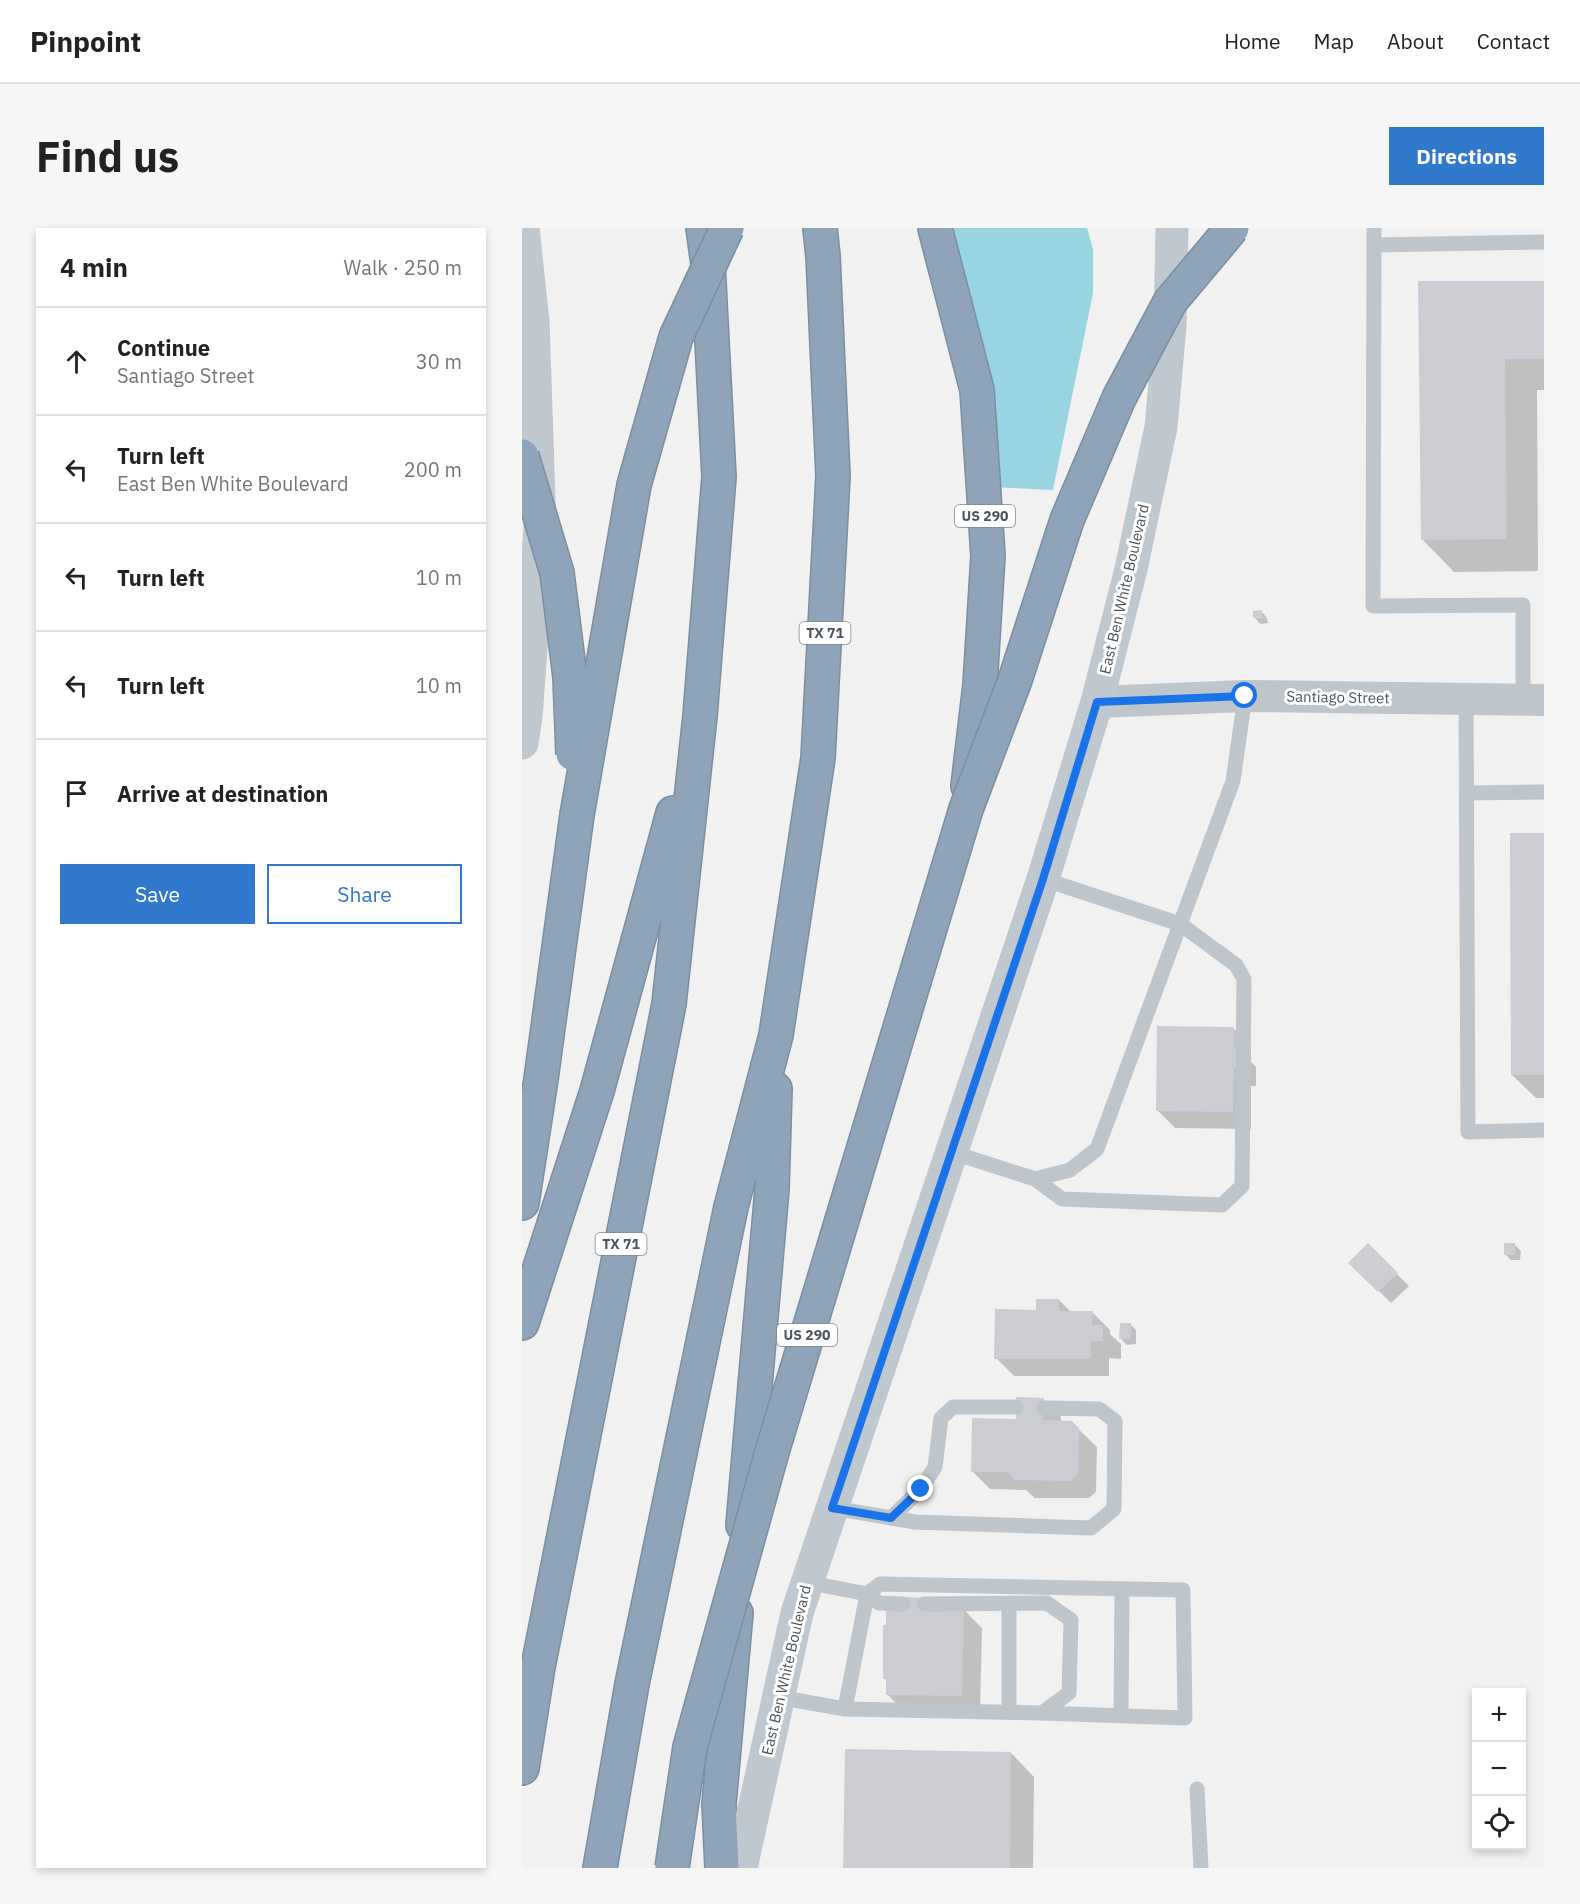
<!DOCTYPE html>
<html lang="en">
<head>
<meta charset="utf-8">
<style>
  body { margin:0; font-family:"IBM Plex Sans",sans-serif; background:#f6f6f6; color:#222 }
  .controls { position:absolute; right:18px; bottom:18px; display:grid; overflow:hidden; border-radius:0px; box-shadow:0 3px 9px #0003 }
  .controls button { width:54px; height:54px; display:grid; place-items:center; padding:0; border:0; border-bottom:2px solid #e0e0e0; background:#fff; color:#222; font:30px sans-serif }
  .stop { position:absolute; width:18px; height:18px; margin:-14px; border:4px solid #1a73e8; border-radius:50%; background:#fff }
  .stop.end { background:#1a73e8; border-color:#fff; box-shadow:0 2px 6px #0008 }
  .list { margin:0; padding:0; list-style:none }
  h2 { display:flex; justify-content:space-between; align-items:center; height:78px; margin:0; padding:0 24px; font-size:26px }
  h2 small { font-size:20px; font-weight:400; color:#767676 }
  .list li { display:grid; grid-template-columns:39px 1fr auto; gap:18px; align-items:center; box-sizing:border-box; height:108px; padding:0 24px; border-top:2px solid #e0e0e0 }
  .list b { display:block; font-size:22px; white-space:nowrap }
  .list p { margin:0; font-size:20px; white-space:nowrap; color:#767676 }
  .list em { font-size:20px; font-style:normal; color:#767676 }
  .actions { display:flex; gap:12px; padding:18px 24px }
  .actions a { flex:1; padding:14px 0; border:2px solid #3179cc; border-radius:0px; text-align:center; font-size:21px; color:#3179cc }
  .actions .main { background:#3179cc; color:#fff }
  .icon { flex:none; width:33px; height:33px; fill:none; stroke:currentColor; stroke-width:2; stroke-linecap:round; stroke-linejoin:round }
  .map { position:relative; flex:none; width:1022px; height:1640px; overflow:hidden; border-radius:0px }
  header { display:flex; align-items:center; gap:36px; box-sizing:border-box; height:84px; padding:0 30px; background:#fff; border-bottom:2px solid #e0e0e0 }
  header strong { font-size:28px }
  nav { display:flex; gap:33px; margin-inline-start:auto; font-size:21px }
  .intro { display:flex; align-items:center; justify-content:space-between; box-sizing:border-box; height:144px; padding:0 36px }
  h1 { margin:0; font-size:42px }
  .button { padding:15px 27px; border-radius:0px; background:#3179cc; color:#fff; font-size:21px; font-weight:700 }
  main { display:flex; gap:36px; padding:0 36px }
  aside { flex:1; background:#fff; border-radius:0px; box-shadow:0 3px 9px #0003 }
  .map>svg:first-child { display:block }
  .water { fill:#98d4e1 }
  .shadow { fill:#0003 }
  .building { fill:#cbcdd2 }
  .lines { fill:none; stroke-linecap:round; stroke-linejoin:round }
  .motorway-casing { stroke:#7a8fa4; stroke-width:36 }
  .service { stroke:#bec5cb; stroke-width:15 }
  .minor { stroke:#bec5cb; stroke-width:32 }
  .secondary { stroke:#bfc7cf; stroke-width:33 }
  .motorway { stroke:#8fa4b8; stroke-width:33 }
  .motorway-bridge-casing { stroke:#7a8fa4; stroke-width:36; stroke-linecap:butt }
  .motorway-bridge { stroke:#8fa4b8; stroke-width:33 }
  .route { stroke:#1a73e8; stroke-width:8 }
  .labels { text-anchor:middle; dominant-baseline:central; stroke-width:6; stroke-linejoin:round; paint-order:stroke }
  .shield { fill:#fff; stroke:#81878c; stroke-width:1.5 }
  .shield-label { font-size:14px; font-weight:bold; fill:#4b545b }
  .street-label { font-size:15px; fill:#4b545b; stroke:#fff }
</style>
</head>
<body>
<header>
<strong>Pinpoint</strong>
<nav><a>Home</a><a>Map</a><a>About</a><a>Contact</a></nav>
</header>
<div class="intro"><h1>Find us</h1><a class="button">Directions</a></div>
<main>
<aside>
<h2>4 min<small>Walk · 250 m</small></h2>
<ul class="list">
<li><svg class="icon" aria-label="ahead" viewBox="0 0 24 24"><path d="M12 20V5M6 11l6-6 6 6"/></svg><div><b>Continue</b><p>Santiago Street</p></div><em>30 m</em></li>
<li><svg class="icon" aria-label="left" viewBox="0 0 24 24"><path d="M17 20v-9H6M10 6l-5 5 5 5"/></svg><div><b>Turn left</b><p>East Ben White Boulevard</p></div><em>200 m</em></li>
<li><svg class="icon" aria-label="left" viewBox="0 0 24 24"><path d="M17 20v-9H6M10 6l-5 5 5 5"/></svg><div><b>Turn left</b></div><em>10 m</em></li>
<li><svg class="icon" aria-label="left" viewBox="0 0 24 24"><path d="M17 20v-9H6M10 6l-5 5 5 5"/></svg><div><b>Turn left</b></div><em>10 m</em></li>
<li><svg class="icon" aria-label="arrive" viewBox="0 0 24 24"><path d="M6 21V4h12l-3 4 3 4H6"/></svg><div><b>Arrive at destination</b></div></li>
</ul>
<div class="actions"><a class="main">Save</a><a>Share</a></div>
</aside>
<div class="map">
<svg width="1022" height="1640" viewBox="0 0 1022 1640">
  <rect width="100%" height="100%" fill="#f2f1f1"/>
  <!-- water -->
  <path class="water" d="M425 0H565L571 21V65L531 262 448 258Z"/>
  <!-- shadow -->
  <g class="shadow">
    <path d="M1022 54V162H1015L1016 343 932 344 900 311 898 55Z"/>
    <path d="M740 384 745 390 746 395 738 396 733 390Z"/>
    <path d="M1022 607V870H1014L990 847Z"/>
    <path d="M711 800 729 818V834L734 839V858H729V901L653 900 635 882Z"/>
    <path d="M846 1017 887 1058 869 1075 829 1035Z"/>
    <path d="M993 1017 999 1023 998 1032H989L983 1026Z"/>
    <path d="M537 1072 549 1084H570L588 1102V1106L599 1116V1131L587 1130V1148H492L474 1130 515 1083Z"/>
    <path d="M608 1096 614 1102V1116L605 1117 599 1111Z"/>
    <path d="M521 1171 539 1189V1194H549L575 1219 574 1264 567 1270H513L504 1262 468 1261 450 1243 495 1192Z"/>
    <path d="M442 1382 460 1400 458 1485 383 1484 365 1466 366 1454 362 1450Z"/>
    <path d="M489 1525 512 1549 511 1640H323Z"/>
  </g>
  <!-- building -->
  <g class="building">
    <path d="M896 53H1022V131H983L985 311 899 312Z"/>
    <path d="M740 382 741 390H731V383Z"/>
    <path d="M988 605H1022V847H989Z"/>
    <path d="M635 798 712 799V819H716V840L712 841 711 884 634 883Z"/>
    <path d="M846 1015 876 1045 856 1064 826 1035Z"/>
    <rect x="982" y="1015" width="11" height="12"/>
    <path d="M514 1071H537V1083H571L570 1097H581V1113H569V1131H472L473 1081 514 1082Z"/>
    <path d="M598 1095H609V1111H597Z"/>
    <path d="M494 1169 522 1170 521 1192 550 1193 557 1200 556 1245 549 1253 493 1252 485 1244H449L450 1190 494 1191Z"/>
    <path d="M381 1369 402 1370 442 1380 440 1468 364 1467V1451H361V1397H364V1380Z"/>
    <path d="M323 1521 489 1524 488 1640H321Z"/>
  </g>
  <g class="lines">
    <!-- motorway casing -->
    <g class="motorway-casing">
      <g id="motorway">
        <path d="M413 0 455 162 466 328 458 457 446 558"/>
        <path d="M0 975 19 851 55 587"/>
        <path d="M0 1095 75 863 151 585"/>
        <path d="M221 1297 250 961 253 861"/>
        <path d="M0 1540 16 1439 147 776 178 488 197 249 186 36 181 0"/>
        <path d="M78 1640 110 1456 209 979 254 807 296 530 311 248 301 28 298 0"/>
        <path d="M200 1640 197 1576 214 1385"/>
      </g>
    </g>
    <!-- service -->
    <g class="service">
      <path d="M852 0V17L1022 14"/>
      <path d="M852 17 851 378 1001 377V472"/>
      <path d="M944 471 946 904 1022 902"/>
      <path d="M945 565 1022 564"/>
      <path d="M429 924 513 951 548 942 575 921 711 553 723 468"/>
      <path d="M513 951 540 971 700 977 720 958 722 751 714 737 658 696 521 651"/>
      <path d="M311 1280 393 1294 569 1300 592 1281 593 1193 577 1181 522 1180"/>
      <path d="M369 1290 399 1261 413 1239 419 1190 431 1179H494"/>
      <path d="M402 1376 525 1375 549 1392 547 1465 520 1485"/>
      <path d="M256 1469 323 1481 520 1485 663 1490 661 1362 358 1356 345 1366 284 1354"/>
      <path d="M323 1481 345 1366 357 1375 381 1376"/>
      <path d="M487 1484V1375"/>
      <path d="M599 1487 600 1361"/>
      <path d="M675 1561 679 1640"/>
    </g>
    <!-- minor -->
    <path class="minor" d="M575 474 723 468 1022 472"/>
    <!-- secondary -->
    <g class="secondary">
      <path d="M0 515 4 489 18 300 11 93 1 0"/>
      <path d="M219 1640 275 1385 521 651 575 474 609 341 639 199 648 98 650 0"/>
    </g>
    <!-- motorway -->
    <use href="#motorway" class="motorway"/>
    <!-- motorway-bridge casing -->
    <g class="motorway-bridge-casing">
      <g id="motorway-bridge">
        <path d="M0 228 35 345 48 449 51 526"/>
        <path d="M55 587 112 257 154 109 205 0"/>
        <path d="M150 1640 168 1519 250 1224 444 581 493 452 545 292 597 170 648 74 710 0"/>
      </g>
    </g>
    <!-- motorway-bridge -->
    <use href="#motorway-bridge" class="motorway-bridge"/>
  </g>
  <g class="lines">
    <!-- route -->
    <path class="route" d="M399 1261 369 1290 310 1280 521 651 575 474 723 468"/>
  </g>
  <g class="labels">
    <!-- shield labels -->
    <g class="shield">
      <rect x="433" y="277" width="60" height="22" rx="4.5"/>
      <rect x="277.5" y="394" width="51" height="22" rx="4.5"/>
      <rect x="73.5" y="1005" width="51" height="22" rx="4.5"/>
      <rect x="255" y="1096" width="60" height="22" rx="4.5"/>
    </g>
    <g class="shield-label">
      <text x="463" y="288">US 290</text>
      <text x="303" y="405">TX 71</text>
      <text x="99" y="1016">TX 71</text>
      <text x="285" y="1107">US 290</text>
    </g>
    <!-- street labels -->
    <g class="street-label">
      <text transform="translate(602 361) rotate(-77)">East Ben White Boulevard</text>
      <text transform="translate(816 469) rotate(1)">Santiago Street</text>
      <text transform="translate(264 1442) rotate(-77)">East Ben White Boulevard</text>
    </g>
  </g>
</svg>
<div class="controls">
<button>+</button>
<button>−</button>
<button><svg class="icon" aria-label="locate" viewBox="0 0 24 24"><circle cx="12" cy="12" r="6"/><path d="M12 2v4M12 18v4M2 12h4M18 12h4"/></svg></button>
</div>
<div class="stop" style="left:723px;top:468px"></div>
<div class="stop end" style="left:399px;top:1261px"></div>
</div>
</main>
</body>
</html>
